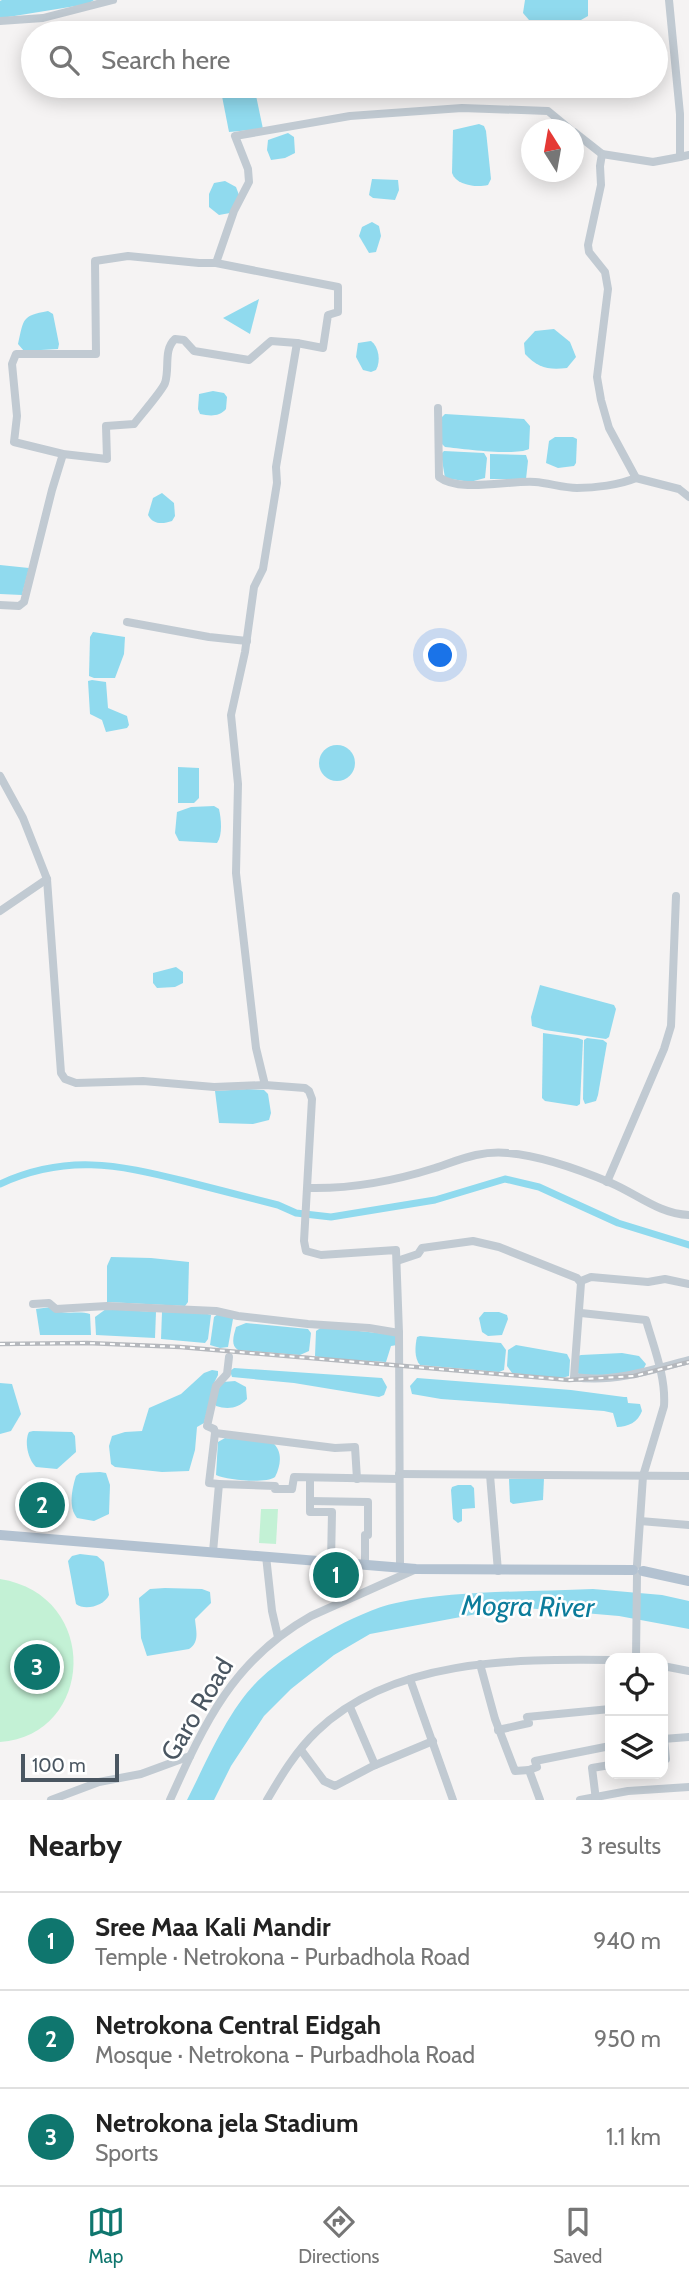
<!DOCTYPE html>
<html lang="en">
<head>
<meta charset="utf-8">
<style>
  body { margin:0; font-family:Cabin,sans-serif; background:#f6f6f6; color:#222 }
  .controls { position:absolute; right:21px; bottom:21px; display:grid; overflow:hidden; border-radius:14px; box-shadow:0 4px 18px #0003 }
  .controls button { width:63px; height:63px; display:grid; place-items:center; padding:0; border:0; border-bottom:2px solid #e0e0e0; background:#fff; color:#222; font:35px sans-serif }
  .compass { position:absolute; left:521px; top:119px; width:63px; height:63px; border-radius:50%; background:#fff; box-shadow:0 4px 18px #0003; rotate:349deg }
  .scale { position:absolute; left:21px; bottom:18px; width:98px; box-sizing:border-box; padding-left:7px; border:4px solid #4a5661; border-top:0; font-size:19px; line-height:24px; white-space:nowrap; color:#4a5661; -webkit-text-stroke:5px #fff; paint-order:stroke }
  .you { position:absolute; left:441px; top:656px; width:24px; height:24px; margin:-18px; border:5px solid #fff; border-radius:50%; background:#1a73e8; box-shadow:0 0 0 10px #1a73e833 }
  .badge { display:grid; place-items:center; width:46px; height:46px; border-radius:50%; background:#0f766e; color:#fff; font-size:23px; font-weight:700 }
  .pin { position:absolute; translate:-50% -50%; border:4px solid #fff; box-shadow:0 2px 7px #0006 }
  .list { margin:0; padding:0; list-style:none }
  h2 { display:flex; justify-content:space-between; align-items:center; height:91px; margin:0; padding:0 28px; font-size:30px }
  h2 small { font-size:23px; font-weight:400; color:#767676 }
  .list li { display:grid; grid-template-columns:46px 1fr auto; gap:21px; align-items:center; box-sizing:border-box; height:98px; padding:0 28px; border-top:2px solid #e0e0e0 }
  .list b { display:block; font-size:26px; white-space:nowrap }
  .list p { margin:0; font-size:23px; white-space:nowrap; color:#767676 }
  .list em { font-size:23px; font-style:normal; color:#767676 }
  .icon { flex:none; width:38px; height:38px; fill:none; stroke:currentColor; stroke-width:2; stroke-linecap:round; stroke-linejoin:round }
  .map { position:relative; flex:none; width:689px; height:1800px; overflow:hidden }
  .search { position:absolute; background:#fff; box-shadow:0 4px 18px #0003; left:21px; right:21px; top:21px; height:77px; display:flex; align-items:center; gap:18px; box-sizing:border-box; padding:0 24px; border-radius:38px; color:#767676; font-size:26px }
  .sheet { height:385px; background:#fff }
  nav { display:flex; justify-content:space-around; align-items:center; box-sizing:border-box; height:98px; border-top:2px solid #e0e0e0; background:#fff; font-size:19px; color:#767676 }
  nav a { display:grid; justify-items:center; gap:4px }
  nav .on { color:#0f766e }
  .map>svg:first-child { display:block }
  .green { fill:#c3f1d5 }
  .water { fill:#90daee }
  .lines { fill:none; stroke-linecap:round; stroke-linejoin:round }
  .canal { stroke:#90daee; stroke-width:7 }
  .minor { stroke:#c1cad2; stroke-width:8 }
  .major { stroke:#b3c2d1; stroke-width:10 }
  .rail-casing { stroke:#b5b8bd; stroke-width:4.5 }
  .rail { stroke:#fff; stroke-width:2; stroke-dasharray:5; stroke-linecap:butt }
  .labels { text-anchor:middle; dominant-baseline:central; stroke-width:5; stroke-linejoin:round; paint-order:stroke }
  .street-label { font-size:26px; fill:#4a5661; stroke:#fff }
  .water-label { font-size:28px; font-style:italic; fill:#0c7c9b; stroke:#fff }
</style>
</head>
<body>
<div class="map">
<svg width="689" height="1800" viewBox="0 0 689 1800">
  <rect width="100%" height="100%" fill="#f5f3f3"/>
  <!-- green -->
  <g class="green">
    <path d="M261 1509H278L276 1544 259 1543Z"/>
    <path d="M0 1579C101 1595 95 1735 0 1742Z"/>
  </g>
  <!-- water -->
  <g class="water">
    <path d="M94 0 88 4 2 18 0 17V1L2 0Z"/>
    <path d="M525 0H588V16L581 20H529L523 13Z"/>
    <path d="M220 86H254L263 129 229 132Z"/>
    <path d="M479 124 484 126 486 131 491 179 488 185C476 188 456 185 452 173L453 130Z"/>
    <path d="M288 133 294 137 295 153 285 158 271 160 267 150 268 140Z"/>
    <path d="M372 179 398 180 399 190 395 200 373 198 369 195Z"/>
    <path d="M225 181 236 187 239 195 230 213 219 215 209 207V194L214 183Z"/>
    <path d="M372 222 379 226 381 236 376 252 369 253 359 236 362 227Z"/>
    <path d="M259 299 250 334 223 318Z"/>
    <path d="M48 311 53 314 59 344 58 349 24 351 18 344C24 319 21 316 48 311Z"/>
    <path d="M554 329 570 342 576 357 567 368C548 370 538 368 525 354L524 343 535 331Z"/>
    <path d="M371 341C379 347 381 361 376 370L371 372 363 370 356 357 358 343Z"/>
    <path d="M213 391 224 393 227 397 226 409C219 417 210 416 200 414L198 409 199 394Z"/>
    <path d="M445 414 524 419 530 426 529 449C516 456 463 449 445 447L441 443V418Z"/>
    <path d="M555 437H573L577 439 576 463 574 466 558 468 546 463 549 441Z"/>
    <path d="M444 451 484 453 487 458 485 478 470 482 445 478 441 454Z"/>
    <path d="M490 454 526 455 528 461 526 479H490Z"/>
    <path d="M162 493 174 503 175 516 172 521C163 524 153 525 148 515L153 498Z"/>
    <path d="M0 565 29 568 22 595 0 594Z"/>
    <path d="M93 632 125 637 124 654 115 678H94L89 676 90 637Z"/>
    <path d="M92 680 106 682 108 708 127 716 129 725 127 728 106 732 102 720 90 714 88 681Z"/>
    <circle cx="337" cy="763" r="18"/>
    <path d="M178 767 199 768V798L194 803H178Z"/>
    <path d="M214 806 219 809C221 818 223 835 217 843L179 841 175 833 177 812 191 807Z"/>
    <path d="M176 967 183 972V983L175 987 157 988 153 983V973Z"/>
    <path d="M540 985 614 1005 616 1009 609 1037 606 1039 545 1030 532 1026 531 1017Z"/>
    <path d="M543 1033 578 1038 583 1040 580 1104 577 1106 545 1101 542 1098Z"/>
    <path d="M587 1038 603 1040 607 1043 598 1095 596 1101 585 1104 583 1099 584 1040Z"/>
    <path d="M247 1089 264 1090 268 1094 271 1113 269 1120 253 1124 219 1123 215 1091Z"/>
    <path d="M111 1257 151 1258 189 1262 188 1302 185 1306 107 1302V1266Z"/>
    <path d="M51 1307C63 1317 77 1310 90 1314L91 1335H40L36 1309Z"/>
    <path d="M106 1309 156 1312 155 1338 96 1335 95 1317Z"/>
    <path d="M162 1312 204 1313 211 1315 208 1339 205 1343 161 1339Z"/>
    <path d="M484 1312H499L507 1315 508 1319 502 1335 488 1336 482 1332 479 1318Z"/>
    <path d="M218 1314 232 1317 233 1319 228 1347 220 1348 210 1345 214 1317Z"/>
    <path d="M246 1323 308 1329 311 1333 309 1351 300 1355 238 1350C230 1345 234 1335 236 1327Z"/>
    <path d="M322 1327 396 1335 397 1345 391 1346 386 1362 322 1358 315 1356 316 1331Z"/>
    <path d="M420 1336 501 1343 506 1350 504 1370 499 1372 420 1365C414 1358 415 1346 417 1337Z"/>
    <path d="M516 1345 567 1354 570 1360 569 1376 562 1378 512 1373 507 1366 508 1350Z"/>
    <path d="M622 1353 639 1356 646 1364 644 1368 633 1373 581 1377 577 1372 578 1356 581 1355Z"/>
    <path d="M234 1368 382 1378 387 1387 384 1395 379 1397 294 1383 232 1377 230 1371Z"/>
    <path d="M212 1370 218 1371V1375L214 1383 204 1423 197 1427 195 1450 189 1471 162 1472 115 1467 111 1464 109 1446 112 1436 125 1432 142 1431 149 1408 181 1394 204 1373Z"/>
    <path d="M417 1378 571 1390 624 1397H627L628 1403 640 1404 642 1411C638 1422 628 1427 617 1427L613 1413 604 1411 441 1399 412 1394 410 1386Z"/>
    <path d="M235 1381 246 1387 247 1399C239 1408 228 1410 216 1406V1393L223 1382Z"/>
    <path d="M0 1383 12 1384 21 1414 11 1431 0 1434Z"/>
    <path d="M33 1431 72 1432 75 1436 76 1452 57 1469 36 1467C28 1460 24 1441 29 1432Z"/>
    <path d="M225 1438 272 1442C283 1451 281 1465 275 1477 265 1484 227 1480 216 1475L218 1442Z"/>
    <path d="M100 1472 106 1473 110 1485 109 1514 94 1521 77 1518C68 1507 72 1489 76 1476L80 1473Z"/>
    <path d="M544 1478 543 1500 513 1504 510 1502 509 1479Z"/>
    <path d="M458 1485H471L474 1488 475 1508 462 1509V1521L458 1523 453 1519 451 1490 452 1487Z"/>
    <path d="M80 1554 97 1556 104 1562 109 1595C104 1606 85 1611 76 1604L68 1561 72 1556Z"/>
    <path d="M165 1588 202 1589 210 1592 211 1603 195 1619C196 1631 200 1642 189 1649L147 1656 141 1638 139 1598 150 1589Z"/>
    <path d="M593 1589 662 1595 689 1601V1629L619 1616 514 1607 370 1634 334 1655 291 1689 264 1716 231 1766 214 1800H187C207 1761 229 1707 262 1677 291 1650 357 1611 396 1603 457 1590 530 1592 593 1589Z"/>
  </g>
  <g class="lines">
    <!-- canal -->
    <path class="canal" d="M0 1184C65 1154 117 1164 184 1181 215 1189 247 1197 278 1205L296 1213 331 1217 435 1200 505 1179 539 1187 618 1223 689 1245"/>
    <!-- minor -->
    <g class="minor">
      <path d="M669 0 680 114V157L689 155"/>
      <path d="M0 21 43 18 113 0"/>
      <path d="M574 132 602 154 653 162 680 157"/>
      <path d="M602 154 600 166 601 185 588 245 589 252 605 272 608 289 597 377 601 400 609 428 636 478 679 489 689 497"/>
      <path d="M216 263 338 287V312L328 315 323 348 297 343 271 341 249 360 194 351 184 340 175 339C163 350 170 368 165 383 162 391 140 416 134 424L106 426 107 459 63 454 14 442 17 416 12 364 16 354H96L95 261 128 256 199 263H216L234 211 249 182 248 169 235 136 350 116 462 108 548 111 571 130"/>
      <path d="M438 408 439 477C460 493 509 480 535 482 549 483 563 488 577 488 595 488 619 485 636 478"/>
      <path d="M0 605 19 606 24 602 52 490 63 454"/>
      <path d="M127 622 209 637 247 641"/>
      <path d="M0 776 23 818 47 879 61 1073 65 1079 76 1083 143 1081 214 1087 265 1085 305 1088 309 1091 312 1099 304 1241 306 1251 321 1255 396 1250 399 1333 400 1566"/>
      <path d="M0 911 47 879"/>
      <path d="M265 1085 256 1048 236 873 238 784 231 715 245 652 254 587 263 569 277 483 276 467 297 343"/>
      <path d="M607 1182 664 1049 671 1026 676 896"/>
      <path d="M308 1188C351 1189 394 1181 435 1168 459 1160 481 1150 508 1153 542 1156 578 1169 611 1183 637 1194 659 1214 689 1215"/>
      <path d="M397 1261 418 1254 422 1248 473 1241 499 1247 577 1278 581 1283 574 1377C612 1383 653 1370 689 1360"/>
      <path d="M581 1281 591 1277 648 1282 665 1279 689 1284"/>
      <path d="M33 1304 49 1303 56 1309 107 1306 216 1311 238 1316 308 1324 369 1328 399 1333"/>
      <path d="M581 1313 646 1320C654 1348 666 1377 664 1406L643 1476 637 1565"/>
      <path d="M215 1433 335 1448 355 1447 357 1479"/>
      <path d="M399 1474 689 1476"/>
      <path d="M490 1475 498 1571"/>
      <path d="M310 1478V1512H332L331 1562"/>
      <path d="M219 1484 209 1483 215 1433 214 1429 207 1426 216 1386 227 1374 229 1357"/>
      <path d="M310 1501 368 1502V1535H365V1565"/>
      <path d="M640 1521 689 1525"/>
      <path d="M213 1552 219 1484 275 1486V1489H292L294 1477 399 1479"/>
      <path d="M266 1556 272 1611 278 1637"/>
      <path d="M636 1658 637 1575"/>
      <path d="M480 1664 495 1719 515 1771 529 1770 540 1800"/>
      <path d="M663 1666 689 1671"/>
      <path d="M410 1679 453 1800"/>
      <path d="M350 1707 375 1765"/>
      <path d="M663 1727 666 1759H663"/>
      <path d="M498 1730 529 1723 527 1717 610 1709"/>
      <path d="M663 1739 689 1737"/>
      <path d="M301 1750 324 1781 335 1786 373 1766 433 1741"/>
      <path d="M529 1770 537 1767 535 1761 610 1746"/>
      <path d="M51 1800 99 1782 141 1774 190 1756"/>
      <path d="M170 1800C205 1722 233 1660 311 1616L414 1570"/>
      <path d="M267 1800C281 1776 296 1751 317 1731 392 1659 513 1659 610 1660"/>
      <path d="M580 1800 628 1791 689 1787"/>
      <path d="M596 1800 592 1768 610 1765"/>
    </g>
    <!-- major -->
    <g class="major">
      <path d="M0 1535 416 1569 633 1570"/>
      <path d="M643 1571 689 1581"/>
    </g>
    <!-- rail casing -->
    <g class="rail-casing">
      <path id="rail" d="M0 1344 87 1343 180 1347 569 1380 634 1376 689 1362"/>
    </g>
    <!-- rail -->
    <use href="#rail" class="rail"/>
  </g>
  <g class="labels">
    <!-- street labels -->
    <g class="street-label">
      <text transform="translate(197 1709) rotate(-59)">Garo Road</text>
    </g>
    <!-- water labels -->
    <g class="water-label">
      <text transform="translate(528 1606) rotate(1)">Mogra River</text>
    </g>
  </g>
</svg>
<div class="controls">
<button><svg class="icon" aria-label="locate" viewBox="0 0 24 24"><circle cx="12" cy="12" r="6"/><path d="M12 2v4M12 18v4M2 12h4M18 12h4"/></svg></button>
<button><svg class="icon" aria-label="layers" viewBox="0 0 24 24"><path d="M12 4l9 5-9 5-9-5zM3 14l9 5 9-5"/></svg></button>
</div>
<svg class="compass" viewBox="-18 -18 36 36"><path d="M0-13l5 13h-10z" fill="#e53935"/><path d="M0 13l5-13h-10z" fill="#767676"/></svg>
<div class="scale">100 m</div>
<div class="you"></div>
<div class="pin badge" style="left:336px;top:1575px">1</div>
<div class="pin badge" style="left:42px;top:1505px">2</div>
<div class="pin badge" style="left:37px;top:1667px">3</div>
<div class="search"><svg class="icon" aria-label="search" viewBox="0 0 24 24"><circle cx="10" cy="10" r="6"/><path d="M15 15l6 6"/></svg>Search here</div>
</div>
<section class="sheet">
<h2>Nearby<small>3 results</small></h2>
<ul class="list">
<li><span class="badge">1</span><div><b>Sree Maa Kali Mandir</b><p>Temple · Netrokona - Purbadhola Road</p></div><em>940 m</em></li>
<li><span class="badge">2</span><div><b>Netrokona Central Eidgah</b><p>Mosque · Netrokona - Purbadhola Road</p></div><em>950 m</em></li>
<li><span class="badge">3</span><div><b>Netrokona jela Stadium</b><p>Sports</p></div><em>1.1 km</em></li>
</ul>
</section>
<nav>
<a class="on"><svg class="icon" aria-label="map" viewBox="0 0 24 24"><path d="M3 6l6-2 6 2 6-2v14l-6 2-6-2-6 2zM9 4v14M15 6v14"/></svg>Map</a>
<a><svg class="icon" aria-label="directions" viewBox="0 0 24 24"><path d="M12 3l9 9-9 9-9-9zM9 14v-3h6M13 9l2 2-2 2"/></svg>Directions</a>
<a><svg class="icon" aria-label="saved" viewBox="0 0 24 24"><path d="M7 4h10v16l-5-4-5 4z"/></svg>Saved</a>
</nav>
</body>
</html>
